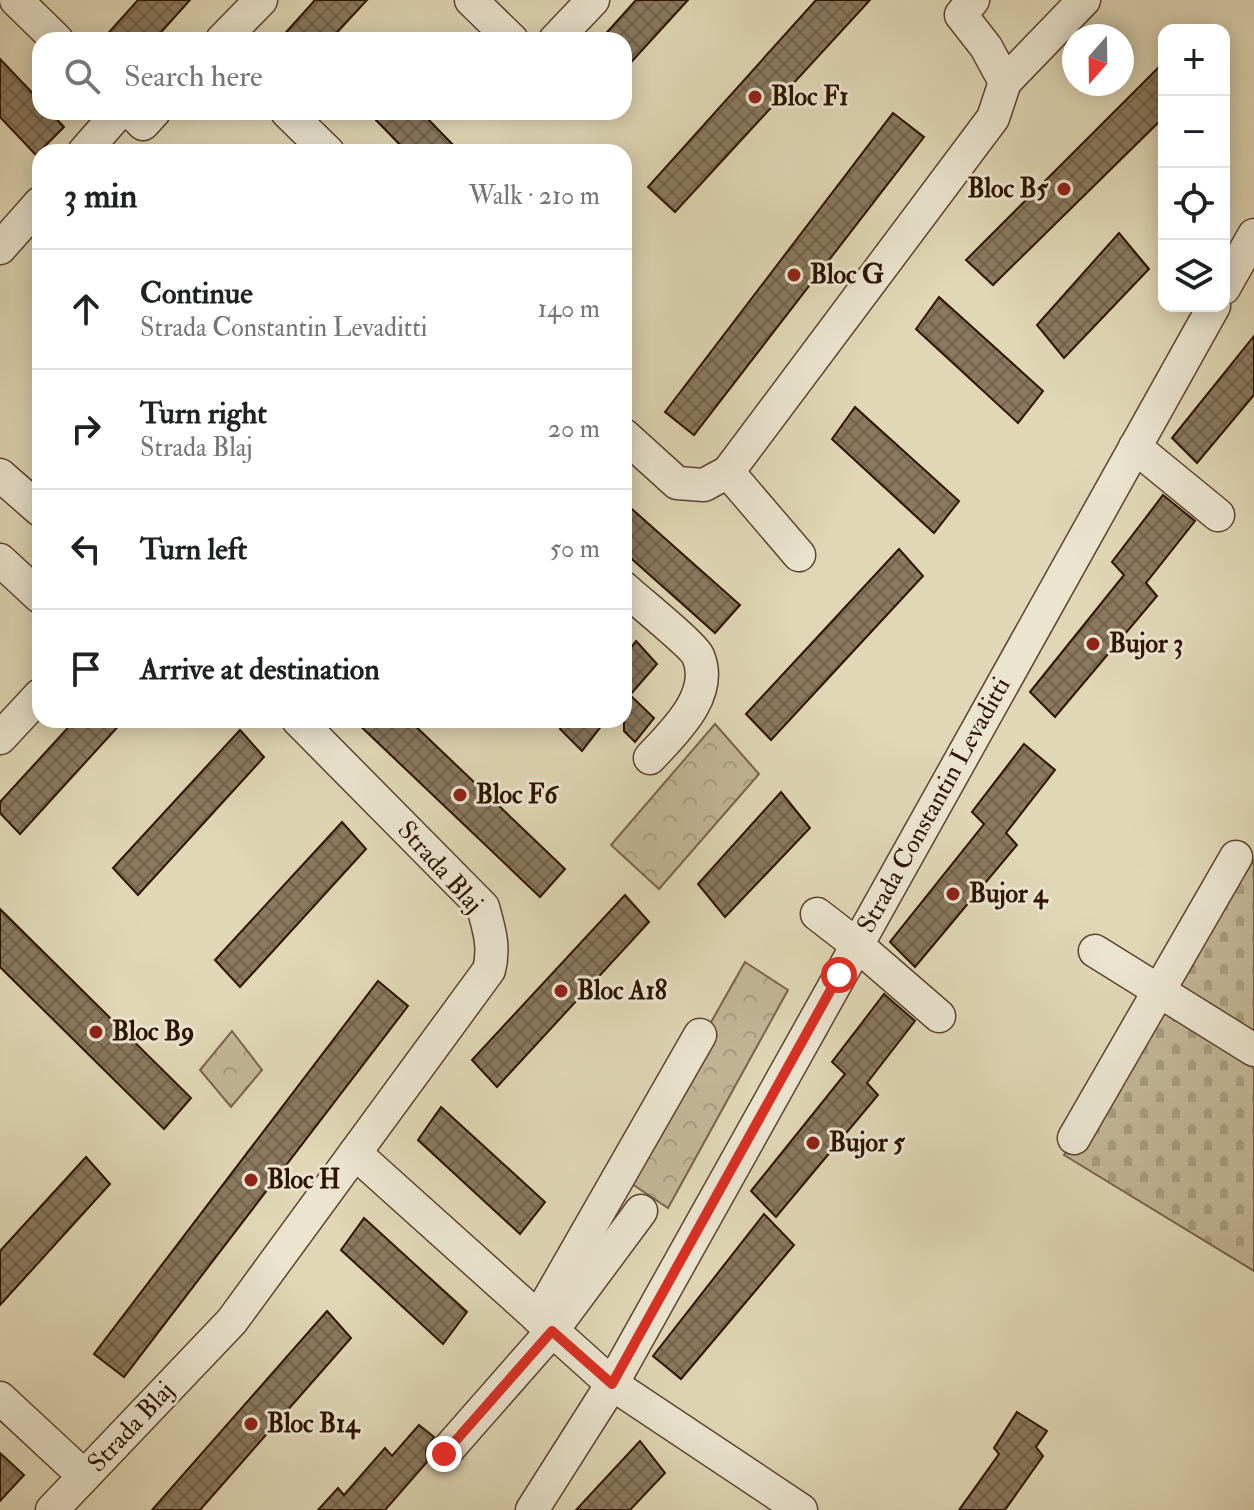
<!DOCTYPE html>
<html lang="en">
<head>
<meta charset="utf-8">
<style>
  body { margin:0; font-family:"IM FELL Double Pica",serif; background:#f6f6f6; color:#202124 }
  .controls { position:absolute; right:24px; top:24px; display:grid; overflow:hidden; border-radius:16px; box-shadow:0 4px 20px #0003 }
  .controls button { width:72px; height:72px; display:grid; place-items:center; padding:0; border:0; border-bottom:2px solid #e0e0e0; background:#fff; color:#202124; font:40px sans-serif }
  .compass { position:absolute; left:1062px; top:24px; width:72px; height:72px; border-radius:50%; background:#fff; box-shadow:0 4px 20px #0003; rotate:200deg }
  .stop { position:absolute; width:24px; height:24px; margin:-18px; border:6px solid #d93025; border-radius:50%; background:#fff }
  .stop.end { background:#d93025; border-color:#fff; box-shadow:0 2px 8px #0008 }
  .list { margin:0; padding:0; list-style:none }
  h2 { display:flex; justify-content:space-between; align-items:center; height:104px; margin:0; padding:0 32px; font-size:34px }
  h2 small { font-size:26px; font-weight:400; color:#757577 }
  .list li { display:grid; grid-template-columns:52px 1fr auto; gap:24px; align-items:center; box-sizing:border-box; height:120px; padding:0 32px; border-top:2px solid #e0e0e0 }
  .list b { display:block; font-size:30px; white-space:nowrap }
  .list p { margin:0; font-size:26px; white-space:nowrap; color:#757577 }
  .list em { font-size:26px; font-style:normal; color:#757577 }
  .icon { flex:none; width:44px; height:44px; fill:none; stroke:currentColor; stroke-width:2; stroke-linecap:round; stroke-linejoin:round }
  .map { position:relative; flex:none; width:1254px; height:1510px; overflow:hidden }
  .search { position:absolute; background:#fff; box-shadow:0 4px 20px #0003; left:32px; top:32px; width:600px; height:88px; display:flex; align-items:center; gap:20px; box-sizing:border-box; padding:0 28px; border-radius:24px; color:#757577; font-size:30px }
  .panel { position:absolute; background:#fff; box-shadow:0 4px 20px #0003; left:32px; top:144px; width:600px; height:584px; border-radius:24px }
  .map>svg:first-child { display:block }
  .cemetery { fill:url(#cemetery-stones); stroke:#78644c; stroke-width:2 }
  .park { fill:url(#park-crowns); stroke:#78644c; stroke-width:2 }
  .building { fill:url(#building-cross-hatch); stroke:#2d1300; stroke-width:2 }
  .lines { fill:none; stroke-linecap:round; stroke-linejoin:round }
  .minor-casing { stroke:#5a442e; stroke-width:35 }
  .minor { stroke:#ebe5d0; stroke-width:32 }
  .route { stroke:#d93025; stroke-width:10 }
  .poi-dot { fill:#8f2418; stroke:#ebe5d0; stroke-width:3 }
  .labels { text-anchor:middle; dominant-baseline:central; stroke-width:6; stroke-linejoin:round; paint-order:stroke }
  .poi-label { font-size:26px; font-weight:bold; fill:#2d1300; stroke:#ebe5d0; text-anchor:start }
  .street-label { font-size:26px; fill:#2d1300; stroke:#ebe5d0 }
</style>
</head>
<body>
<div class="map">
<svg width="1254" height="1510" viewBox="0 0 1254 1510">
  <defs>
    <pattern id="cemetery-stones" width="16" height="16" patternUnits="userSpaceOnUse" patternTransform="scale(2)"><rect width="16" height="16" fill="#c2b697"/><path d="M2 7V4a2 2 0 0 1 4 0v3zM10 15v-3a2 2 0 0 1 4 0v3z" fill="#a79c80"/></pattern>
    <pattern id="park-crowns" width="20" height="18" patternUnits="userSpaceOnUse" patternTransform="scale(2)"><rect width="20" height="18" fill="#c2b697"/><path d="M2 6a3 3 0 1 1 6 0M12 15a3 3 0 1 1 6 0" fill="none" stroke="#a79c80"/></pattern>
    <pattern id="building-cross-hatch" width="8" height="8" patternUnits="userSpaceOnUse" patternTransform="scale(2)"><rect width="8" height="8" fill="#8a795f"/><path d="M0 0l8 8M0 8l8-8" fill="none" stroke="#71624c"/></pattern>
  </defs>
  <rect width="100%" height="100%" fill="#e0d7b6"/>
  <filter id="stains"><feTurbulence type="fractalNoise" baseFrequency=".0025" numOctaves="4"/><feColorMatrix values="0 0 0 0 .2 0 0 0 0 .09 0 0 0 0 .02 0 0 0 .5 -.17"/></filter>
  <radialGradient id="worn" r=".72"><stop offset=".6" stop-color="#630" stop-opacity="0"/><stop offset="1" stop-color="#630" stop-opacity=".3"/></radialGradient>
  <!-- cemetery -->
  <path class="cemetery" d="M1254 860V1271L1064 1155Z"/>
  <!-- park -->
  <g class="park">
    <path d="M715 724 759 774 659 889 611 845Z"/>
    <path d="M745 962 788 990 668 1208 623 1178Z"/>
    <path d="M232 1031 262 1070 231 1107 200 1070Z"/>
  </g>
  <!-- building -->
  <g class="building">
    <path d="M138 0H190L154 40H102Z"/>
    <path d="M315 0H367L330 40H279Z"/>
    <path d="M636 0H688L624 70V40H600Z"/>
    <path d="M816 0H870L675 212 648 187Z"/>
    <path d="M0 59 40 101V112H50L64 127 36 155 0 117Z"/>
    <path d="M1164 62V117L993 285 966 260Z"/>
    <path d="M368 112H421L460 152H407Z"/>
    <path d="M893 113 924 137 694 435 665 412Z"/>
    <path d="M1119 233 1149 269 1064 358 1037 325Z"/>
    <path d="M939 297 1043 391 1018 423 916 329Z"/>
    <path d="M1254 336V395L1197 463 1172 438Z"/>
    <path d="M855 407 959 501 934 533 832 439Z"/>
    <path d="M1163 495 1195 521 1146 583 1157 596 1055 717 1030 692 1124 575 1112 562Z"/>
    <path d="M624 502 740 605 715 633 624 552Z"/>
    <path d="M899 549 923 576 771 740 746 714Z"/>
    <path d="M636 641 657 664 630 695 654 718 635 742 624 731V657Z"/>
    <path d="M75 720H124L20 834 0 813V802Z"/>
    <path d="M354 720H409L565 869 540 897Z"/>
    <path d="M567 720H606L582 751 560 729Z"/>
    <path d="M240 730 264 757 138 895 113 868Z"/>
    <path d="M1024 744 1055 770 1006 833 1017 845 915 967 890 942 984 824 972 812Z"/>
    <path d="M781 792 810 828 725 917 698 884Z"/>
    <path d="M342 822 366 849 240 987 215 960Z"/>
    <path d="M625 895 649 922 497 1087 472 1060Z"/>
    <path d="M0 909 191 1098 164 1129 0 967Z"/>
    <path d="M378 981 408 1006 124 1377 94 1354Z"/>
    <path d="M884 994 915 1021 867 1083 878 1095 776 1217 751 1191 845 1074 832 1062Z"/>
    <path d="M441 1107 545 1202 520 1234 418 1140Z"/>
    <path d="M86 1157 110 1184 0 1305V1251Z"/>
    <path d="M764 1214 794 1245 681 1379 653 1356Z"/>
    <path d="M364 1218 467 1312 443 1344 341 1250Z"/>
    <path d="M327 1311 351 1338 200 1510H152Z"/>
    <path d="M1017 1412 1047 1431 1036 1447 1043 1456 1005 1510H959L999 1454 994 1448Z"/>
    <path d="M419 1425 434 1437 426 1450 427 1462 385 1510H318L338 1488 344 1495 385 1448 392 1456Z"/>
    <path d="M640 1441 665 1473 630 1510H576Z"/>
    <path d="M0 1453 24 1475 0 1501Z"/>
  </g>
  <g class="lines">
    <!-- minor casing -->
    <g class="minor-casing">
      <g id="minor">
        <path d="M16 0 57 40"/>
        <path d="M471 0 512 40"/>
        <path d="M222 40 261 0"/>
        <path d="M555 40 593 0"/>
        <path d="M1005 82 1084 0"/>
        <path d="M131 112 143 124 154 112"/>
        <path d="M287 112 328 152"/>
        <path d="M84 152 119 112"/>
        <path d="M0 248 40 203"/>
        <path d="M1224 288 1254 235"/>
        <path d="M624 435 677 483 704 485 728 472 993 118 1005 82 986 47 961 15 973 0"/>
        <path d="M1135 447 1218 515"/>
        <path d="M728 472 799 555"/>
        <path d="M0 475 40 510"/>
        <path d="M0 560 40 597"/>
        <path d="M624 588C637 600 693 645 698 656 715 695 673 733 650 758"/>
        <path d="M0 738 40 695"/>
        <path d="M817 914 857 945 939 1016"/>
        <path d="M1095 951 1254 1050"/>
        <path d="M1074 1138 1236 857"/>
        <path d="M355 1153 612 1384 801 1510"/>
        <path d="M538 1318 700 1035"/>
        <path d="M0 1398 84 1476"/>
        <path d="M444 1454 552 1331 641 1211"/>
        <path d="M52 1510 232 1321 489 970C495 947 489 929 483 907L298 720"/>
        <path d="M532 1510 612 1384 1214 306"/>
      </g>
    </g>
    <!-- minor -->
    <use href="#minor" class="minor"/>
  </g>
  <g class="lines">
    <!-- route -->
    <path class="route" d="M444 1454 552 1331 612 1384 839 975"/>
  </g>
  <!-- markers -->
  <g class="poi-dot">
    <circle cx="755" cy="97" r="8"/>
    <circle cx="1064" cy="189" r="8"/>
    <circle cx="794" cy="275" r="8"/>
    <circle cx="1093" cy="644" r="8"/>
    <circle cx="460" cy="795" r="8"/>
    <circle cx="953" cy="894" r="8"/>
    <circle cx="561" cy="991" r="8"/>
    <circle cx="96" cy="1032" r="8"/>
    <circle cx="813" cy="1143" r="8"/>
    <circle cx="251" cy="1180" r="8"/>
    <circle cx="251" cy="1424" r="8"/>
  </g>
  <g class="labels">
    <!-- poi labels -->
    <g class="poi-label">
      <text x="771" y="97">Bloc F1</text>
      <text x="1048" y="189" text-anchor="end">Bloc B5</text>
      <text x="810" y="275">Bloc G</text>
      <text x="1109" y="644">Bujor 3</text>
      <text x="476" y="795">Bloc F6</text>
      <text x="969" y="894">Bujor 4</text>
      <text x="577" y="991">Bloc A18</text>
      <text x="112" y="1032">Bloc B9</text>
      <text x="829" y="1143">Bujor 5</text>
      <text x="267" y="1180">Bloc H</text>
      <text x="267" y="1424">Bloc B14</text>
    </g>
    <!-- street labels -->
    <g class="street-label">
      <text transform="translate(934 805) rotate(-61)">Strada Constantin Levaditti</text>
      <text transform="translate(440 867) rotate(48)">Strada Blaj</text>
      <text transform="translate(131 1427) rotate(-47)">Strada Blaj</text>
    </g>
  </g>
  <rect width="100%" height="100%" filter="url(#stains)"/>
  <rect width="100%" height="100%" fill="url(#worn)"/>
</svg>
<div class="controls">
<button>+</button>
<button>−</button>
<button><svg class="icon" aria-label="locate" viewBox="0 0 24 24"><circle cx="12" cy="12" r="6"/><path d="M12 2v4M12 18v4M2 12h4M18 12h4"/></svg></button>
<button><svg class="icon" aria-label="layers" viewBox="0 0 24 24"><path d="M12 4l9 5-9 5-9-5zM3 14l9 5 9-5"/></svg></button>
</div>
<svg class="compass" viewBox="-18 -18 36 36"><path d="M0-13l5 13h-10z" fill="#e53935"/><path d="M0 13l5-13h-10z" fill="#757577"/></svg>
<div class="stop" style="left:839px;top:975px"></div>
<div class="stop end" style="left:444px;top:1454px"></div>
<div class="search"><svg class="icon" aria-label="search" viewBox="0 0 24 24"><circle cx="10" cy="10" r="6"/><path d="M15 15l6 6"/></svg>Search here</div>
<section class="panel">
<h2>3 min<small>Walk · 210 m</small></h2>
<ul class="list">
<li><svg class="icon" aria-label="ahead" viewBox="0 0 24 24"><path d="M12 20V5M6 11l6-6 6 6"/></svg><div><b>Continue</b><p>Strada Constantin Levaditti</p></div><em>140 m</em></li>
<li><svg class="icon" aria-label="right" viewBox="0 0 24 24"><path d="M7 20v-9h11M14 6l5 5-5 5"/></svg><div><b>Turn right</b><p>Strada Blaj</p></div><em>20 m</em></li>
<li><svg class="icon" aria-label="left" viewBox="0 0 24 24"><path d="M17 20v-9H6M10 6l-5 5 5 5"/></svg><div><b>Turn left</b></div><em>50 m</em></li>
<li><svg class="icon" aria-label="arrive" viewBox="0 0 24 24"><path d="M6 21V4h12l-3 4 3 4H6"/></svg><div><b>Arrive at destination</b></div></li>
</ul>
</section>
</div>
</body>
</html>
